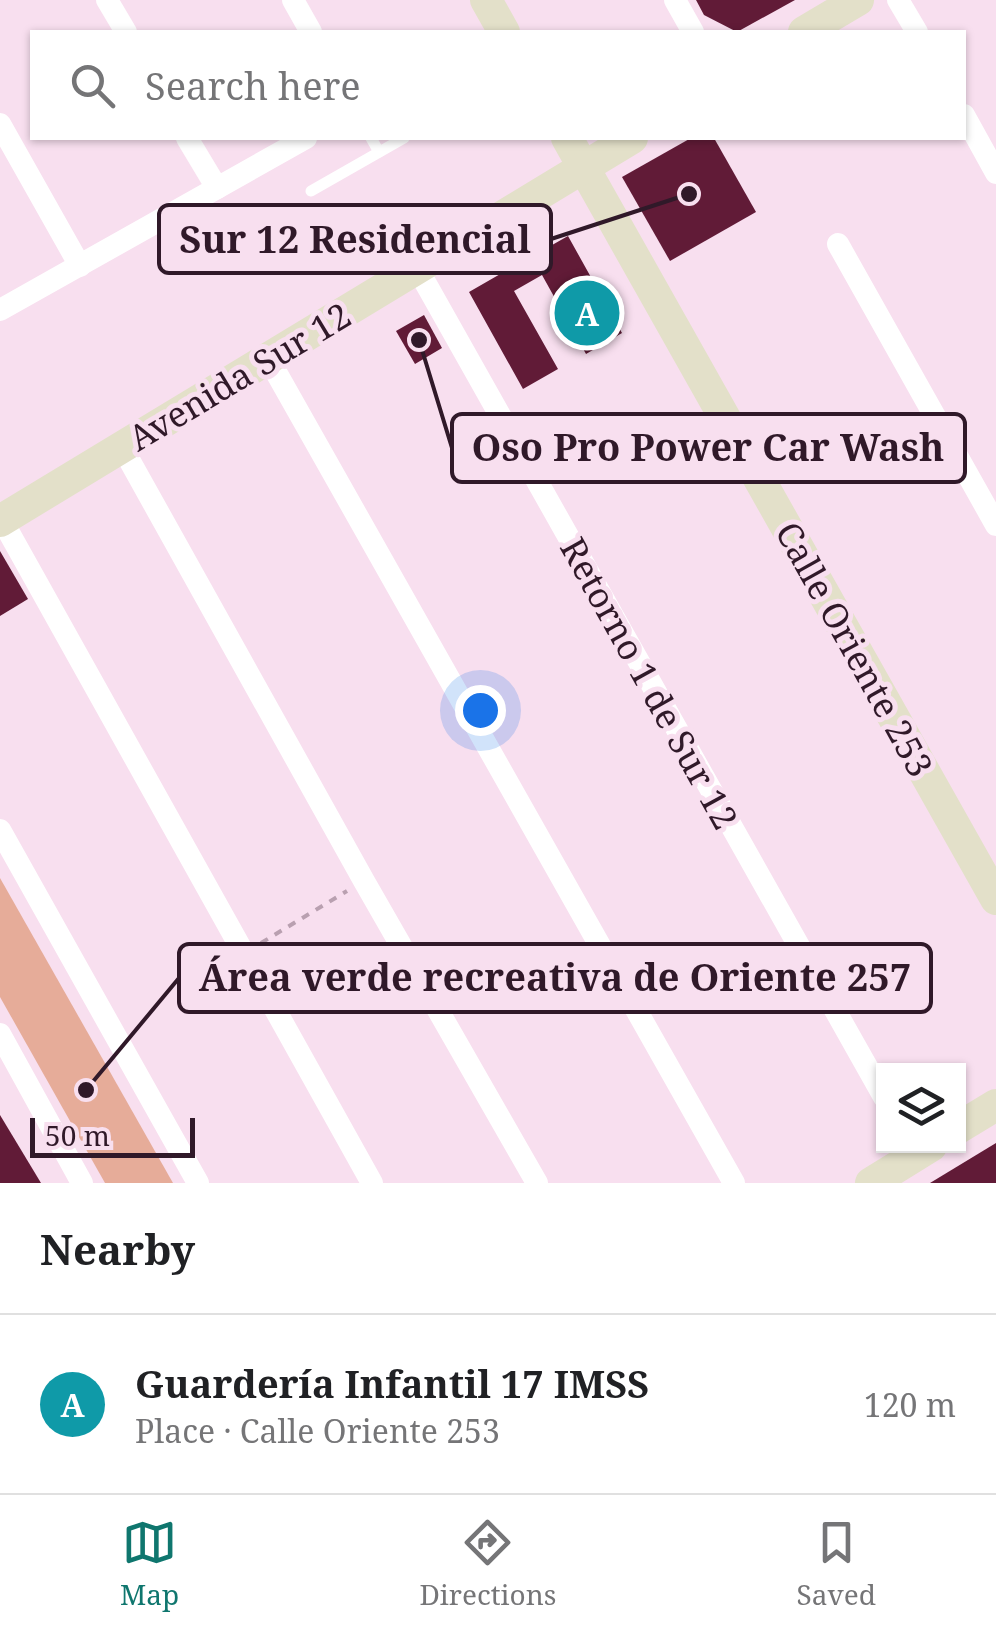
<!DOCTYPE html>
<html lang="en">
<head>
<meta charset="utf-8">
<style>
  body { margin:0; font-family:"Noto Serif",serif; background:#f2f2f2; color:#202124 }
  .controls { position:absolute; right:30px; bottom:30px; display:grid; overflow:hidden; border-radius:0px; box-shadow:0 2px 8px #0004 }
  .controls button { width:90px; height:90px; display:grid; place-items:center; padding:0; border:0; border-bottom:2px solid #e0e0e0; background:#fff; color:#202124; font:50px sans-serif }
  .scale { position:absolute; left:30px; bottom:25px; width:165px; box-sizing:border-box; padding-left:10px; border:5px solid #301929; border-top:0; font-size:28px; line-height:35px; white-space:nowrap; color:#301929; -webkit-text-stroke:8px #f8dfef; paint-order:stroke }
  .you { position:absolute; left:480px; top:710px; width:35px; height:35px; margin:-25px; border:8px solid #fff; border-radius:50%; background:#1a73e8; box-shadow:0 0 0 15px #1a73e833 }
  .badge { display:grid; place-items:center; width:65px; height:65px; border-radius:50%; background:#0f766e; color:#fff; font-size:32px; font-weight:700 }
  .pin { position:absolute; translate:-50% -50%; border:5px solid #fff; box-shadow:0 2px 10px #0006 }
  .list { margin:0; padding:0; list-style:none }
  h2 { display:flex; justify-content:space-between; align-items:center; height:130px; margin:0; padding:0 40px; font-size:42px }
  h2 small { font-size:32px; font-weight:400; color:#757577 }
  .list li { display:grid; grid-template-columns:65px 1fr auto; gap:30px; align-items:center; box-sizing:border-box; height:180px; padding:0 40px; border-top:2px solid #e0e0e0 }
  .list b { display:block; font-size:38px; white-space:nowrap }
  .list p { margin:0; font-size:32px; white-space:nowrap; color:#757577 }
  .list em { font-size:32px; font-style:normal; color:#757577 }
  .icon { flex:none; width:55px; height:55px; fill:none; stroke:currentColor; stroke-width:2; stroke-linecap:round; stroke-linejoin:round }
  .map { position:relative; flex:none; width:996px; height:1183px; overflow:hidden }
  .search { position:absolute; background:#fff; box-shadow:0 2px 8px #0004; left:30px; right:30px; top:30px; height:110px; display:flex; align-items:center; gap:25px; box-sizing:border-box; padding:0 35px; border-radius:0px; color:#757577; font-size:38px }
  .sheet { height:310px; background:#fff }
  nav { display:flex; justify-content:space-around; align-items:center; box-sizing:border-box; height:140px; border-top:2px solid #e0e0e0; background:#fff; font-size:28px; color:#757577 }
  nav a { display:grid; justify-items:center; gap:5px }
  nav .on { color:#0f766e }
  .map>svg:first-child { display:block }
  .green { fill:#e6ac99 }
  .building { fill:#611b37 }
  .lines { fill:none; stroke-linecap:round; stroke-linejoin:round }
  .path { stroke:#b9a0b0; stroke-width:4; stroke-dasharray:8 8; stroke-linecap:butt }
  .lane { stroke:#fff; stroke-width:11 }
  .street { stroke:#fff; stroke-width:22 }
  .secondary { stroke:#e3e0c9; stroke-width:32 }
  .labels { text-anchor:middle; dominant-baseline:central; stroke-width:10; stroke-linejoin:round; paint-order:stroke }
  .street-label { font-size:35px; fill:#301929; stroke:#f8dfef }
  .leader { fill:none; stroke:#301929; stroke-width:4 }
  .callout-dot { fill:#301929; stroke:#f8dfef; stroke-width:4 }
  .callout { fill:#f8dfef; stroke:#301929; stroke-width:4 }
  .callout-label { font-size:38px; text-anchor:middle; font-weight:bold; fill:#301929 }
</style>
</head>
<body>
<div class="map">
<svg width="996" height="1183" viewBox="0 0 996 1183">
  <rect width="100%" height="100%" fill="#f8dfef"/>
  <!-- green -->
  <path class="green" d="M0 878 173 1183H105L0 997Z"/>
  <!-- building -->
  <g class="building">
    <path d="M696 0H795L737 32 704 15Z"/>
    <path d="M691 138H714L756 212 670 261 622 177Z"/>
    <path d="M529 236 538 253 568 236 622 333 586 354 542 275 514 291 558 369 523 389 469 292 502 273 493 256Z"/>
    <path d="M424 315 442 348 415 364 396 331Z"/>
    <path d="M0 551 28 599 0 616Z"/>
    <path d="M0 1115 41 1183H0Z"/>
    <path d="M996 1143V1183H930Z"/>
  </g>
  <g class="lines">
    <!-- path -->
    <path class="path" d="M261 943 347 891"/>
    <!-- lane -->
    <g class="lane">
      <path d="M371 138 379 152"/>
      <path d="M311 191 404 138"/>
    </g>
    <!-- street -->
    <g class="street">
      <path d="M107 0 126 32"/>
      <path d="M293 0 311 32"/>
      <path d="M675 0 693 32"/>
      <path d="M898 0 917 32"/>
      <path d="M964 115 996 173"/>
      <path d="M0 124 80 266"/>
      <path d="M187 138 217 188"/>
      <path d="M838 244 996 525"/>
      <path d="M417 268 884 1097"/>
      <path d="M0 310 306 138"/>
      <path d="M268 358 734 1183"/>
      <path d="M122 447 364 881 537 1183"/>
      <path d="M2 520 372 1183"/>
      <path d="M0 830 198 1183"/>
      <path d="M0 1034 82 1183"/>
    </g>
    <!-- secondary -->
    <g class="secondary">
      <path d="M486 0 504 32"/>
      <path d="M804 32 858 0"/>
      <path d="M567 138 996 899"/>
      <path d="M0 521 632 138"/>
      <path d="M958 1128 996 1105"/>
      <path d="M871 1183 931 1146"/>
    </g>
  </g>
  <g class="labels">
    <!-- street labels -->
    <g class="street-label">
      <text transform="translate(239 376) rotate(-31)">Avenida Sur 12</text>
      <text transform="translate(855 649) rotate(61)">Calle Oriente 253</text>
      <text transform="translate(650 683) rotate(61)">Retorno 1 de Sur 12</text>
    </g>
  </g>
  <!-- callouts -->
  <path class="leader" d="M689 194L551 239M419 340L452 448M86 1090L179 978"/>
  <g class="callout-dot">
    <circle cx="689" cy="194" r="10"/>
    <circle cx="419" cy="340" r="10"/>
    <circle cx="86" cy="1090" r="10"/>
  </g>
  <g class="callout">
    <rect x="159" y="205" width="392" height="68" rx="10"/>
    <rect x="452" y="414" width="513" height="68" rx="10"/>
    <rect x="179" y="944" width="752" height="68" rx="10"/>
  </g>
  <g class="callout-label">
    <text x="355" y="253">Sur 12 Residencial</text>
    <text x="708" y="461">Oso Pro Power Car Wash</text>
    <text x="555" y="991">Área verde recreativa de Oriente 257</text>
  </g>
</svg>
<div class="controls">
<button><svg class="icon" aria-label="layers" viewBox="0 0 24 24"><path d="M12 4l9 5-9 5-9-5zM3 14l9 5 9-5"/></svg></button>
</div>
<div class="scale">50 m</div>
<div class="you"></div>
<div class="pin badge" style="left:587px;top:313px;background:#0f9aa8">A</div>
<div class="search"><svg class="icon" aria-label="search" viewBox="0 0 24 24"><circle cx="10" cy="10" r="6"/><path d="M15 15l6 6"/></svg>Search here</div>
</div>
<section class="sheet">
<h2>Nearby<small></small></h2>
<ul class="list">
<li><span class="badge" style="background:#0f9aa8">A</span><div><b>Guardería Infantil 17 IMSS</b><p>Place · Calle Oriente 253</p></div><em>120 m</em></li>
</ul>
</section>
<nav>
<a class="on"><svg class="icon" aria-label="map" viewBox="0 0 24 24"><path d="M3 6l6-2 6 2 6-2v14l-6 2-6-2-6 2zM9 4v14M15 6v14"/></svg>Map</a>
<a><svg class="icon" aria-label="directions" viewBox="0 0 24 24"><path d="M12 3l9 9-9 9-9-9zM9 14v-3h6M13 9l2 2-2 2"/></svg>Directions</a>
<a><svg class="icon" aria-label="saved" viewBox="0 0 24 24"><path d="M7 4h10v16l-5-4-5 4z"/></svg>Saved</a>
</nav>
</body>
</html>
